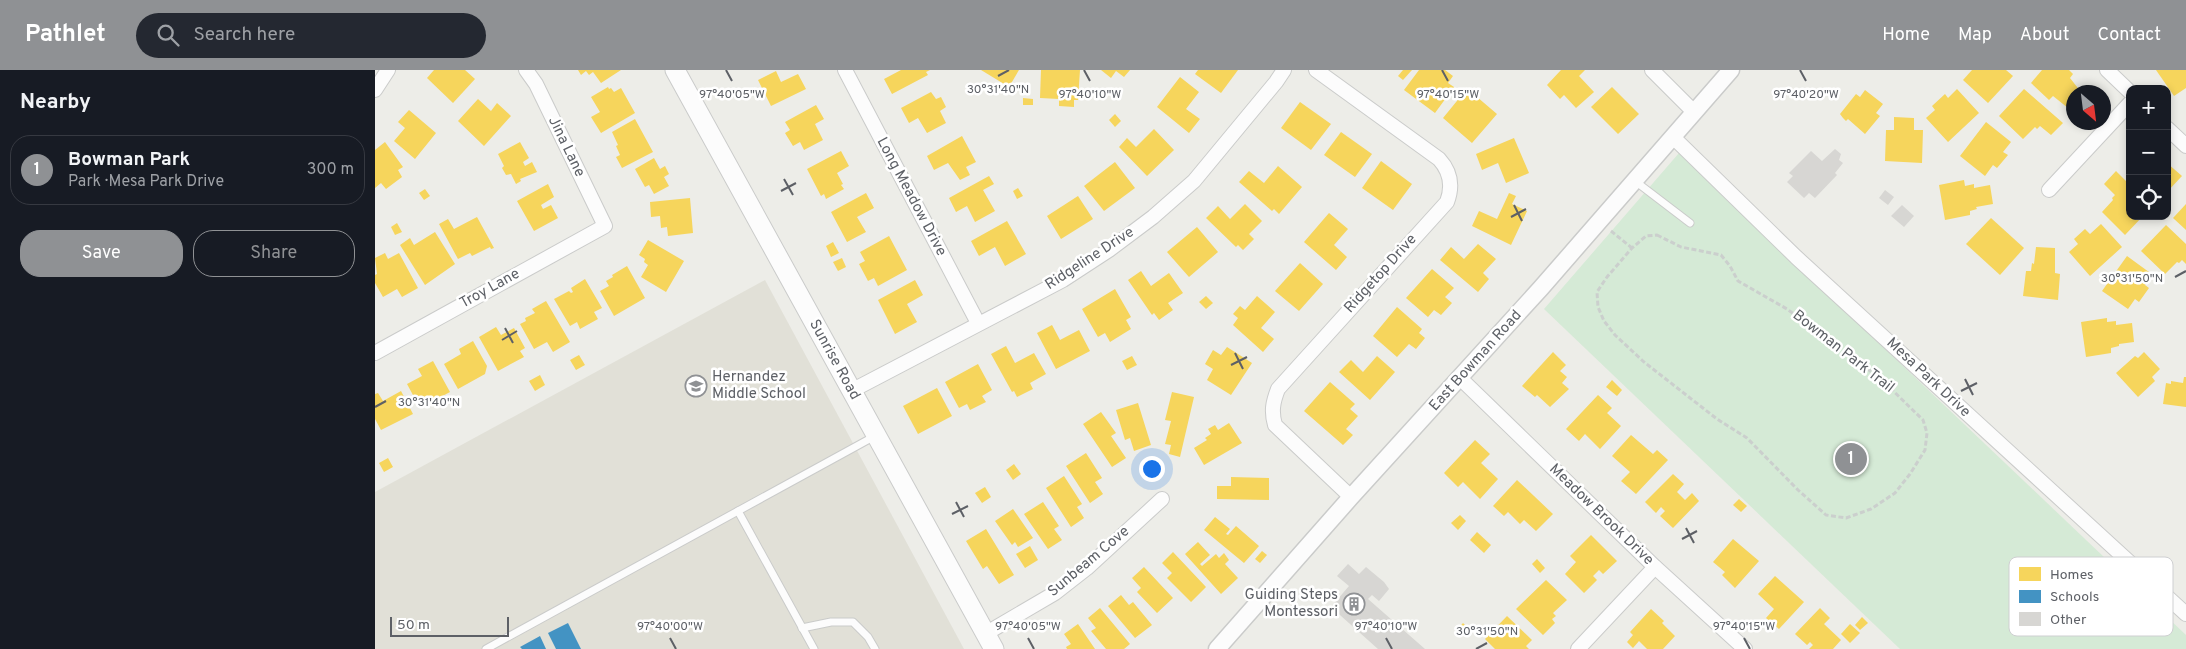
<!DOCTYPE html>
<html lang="en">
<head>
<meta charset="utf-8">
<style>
  body { margin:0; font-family:Overpass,sans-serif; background:#242831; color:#f1f3f6 }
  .controls { position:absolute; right:15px; top:15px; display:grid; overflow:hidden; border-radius:10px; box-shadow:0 2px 8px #0003 }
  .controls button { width:45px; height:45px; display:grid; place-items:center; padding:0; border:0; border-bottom:1px solid #363941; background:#171b24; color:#f1f3f6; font:25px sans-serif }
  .compass { position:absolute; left:1691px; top:15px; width:45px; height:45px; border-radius:50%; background:#171b24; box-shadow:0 2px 8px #0003; rotate:152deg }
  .scale { position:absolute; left:15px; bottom:12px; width:119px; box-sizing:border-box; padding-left:5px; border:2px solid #5d6066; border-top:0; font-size:14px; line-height:18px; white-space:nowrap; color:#5d6066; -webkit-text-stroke:4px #fff; paint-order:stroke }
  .you { position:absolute; left:776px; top:398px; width:18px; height:18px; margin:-12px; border:4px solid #fff; border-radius:50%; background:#1a73e8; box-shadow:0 0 0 8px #1a73e833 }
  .badge { display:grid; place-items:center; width:32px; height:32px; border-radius:50%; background:#8f9194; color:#fff; font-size:16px; font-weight:700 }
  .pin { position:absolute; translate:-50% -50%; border:2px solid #fff; box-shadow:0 1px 5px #0006 }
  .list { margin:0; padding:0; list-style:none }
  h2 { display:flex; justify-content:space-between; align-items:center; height:65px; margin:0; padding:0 20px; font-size:21px }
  h2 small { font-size:16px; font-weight:400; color:#9ea1a6 }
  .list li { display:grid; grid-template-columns:32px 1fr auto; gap:15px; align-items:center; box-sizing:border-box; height:70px; margin:0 10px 10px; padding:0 10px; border:1px solid #363941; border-radius:20px }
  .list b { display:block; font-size:19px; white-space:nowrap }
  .list p { margin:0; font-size:16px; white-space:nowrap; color:#9ea1a6 }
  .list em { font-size:16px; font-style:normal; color:#9ea1a6 }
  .actions { display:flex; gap:10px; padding:15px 20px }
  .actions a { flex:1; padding:11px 0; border:1px solid #8f9194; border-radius:20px; text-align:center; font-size:18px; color:#8f9194 }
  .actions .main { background:#8f9194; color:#fff }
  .icon { flex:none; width:28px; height:28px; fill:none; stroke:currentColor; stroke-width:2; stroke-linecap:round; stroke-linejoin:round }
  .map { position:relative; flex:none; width:1811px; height:579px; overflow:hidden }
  header { display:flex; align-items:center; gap:30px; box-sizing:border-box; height:70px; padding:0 25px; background:#8f9194; color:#fff }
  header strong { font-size:24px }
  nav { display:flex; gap:28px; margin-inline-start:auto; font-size:18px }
  .search { width:350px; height:45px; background:#242831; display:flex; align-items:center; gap:12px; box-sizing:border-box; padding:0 18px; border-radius:28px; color:#9ea1a6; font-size:19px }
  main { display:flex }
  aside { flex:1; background:#171b24 }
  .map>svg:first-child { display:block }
  .education { fill:#e1e0d7 }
  .green { fill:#d5ead6 }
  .homes { fill:#f6d55c }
  .schools { fill:#4393c3 }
  .building { fill:#d7d6d3 }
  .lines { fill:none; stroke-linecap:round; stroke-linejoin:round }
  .service-casing { stroke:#cacbca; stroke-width:9 }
  .minor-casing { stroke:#cacbca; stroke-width:16 }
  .tertiary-casing { stroke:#cacbca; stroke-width:19 }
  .secondary-casing { stroke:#cacbca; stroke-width:21 }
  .path { stroke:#cbcfcd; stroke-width:3; stroke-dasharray:5 2.5; stroke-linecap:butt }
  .service { stroke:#fcfcfc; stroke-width:7 }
  .minor { stroke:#fcfcfc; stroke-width:14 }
  .tertiary { stroke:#fcfcfc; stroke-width:16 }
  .secondary { stroke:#fcfcfc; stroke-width:19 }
  .ticks { fill:none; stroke:#5d6066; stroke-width:2 }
  .labels { text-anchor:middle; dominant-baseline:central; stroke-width:5; stroke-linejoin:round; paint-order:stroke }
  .street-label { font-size:15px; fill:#5d6066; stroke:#fff }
  .poi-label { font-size:15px; fill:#5d6066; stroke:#fff; text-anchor:start }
  .key { fill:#fff; stroke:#cecfd1; stroke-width:1 }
  .key-label { font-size:14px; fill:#5d6066 }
  .ticks-label { font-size:12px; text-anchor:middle; fill:#5d6066; stroke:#fff; stroke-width:5; stroke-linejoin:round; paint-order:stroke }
</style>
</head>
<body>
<header>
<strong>Pathlet</strong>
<div class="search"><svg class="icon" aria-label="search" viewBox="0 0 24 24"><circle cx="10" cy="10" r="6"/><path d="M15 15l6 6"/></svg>Search here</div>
<nav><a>Home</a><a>Map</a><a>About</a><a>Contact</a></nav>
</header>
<main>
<aside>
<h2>Nearby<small></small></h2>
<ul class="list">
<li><span class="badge">1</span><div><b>Bowman Park</b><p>Park · Mesa Park Drive</p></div><em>300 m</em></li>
</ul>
<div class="actions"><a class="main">Save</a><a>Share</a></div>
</aside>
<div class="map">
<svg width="1811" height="579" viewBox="0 0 1811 579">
  <rect width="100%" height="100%" fill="#edede8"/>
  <!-- education -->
  <path class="education" d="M390 210 589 579H0V422Z"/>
  <!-- green -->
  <path class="green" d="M1304 83 1811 565V579H1525L1169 239Z"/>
  <!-- homes -->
  <g class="homes">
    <path d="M59 0H90L100 9 78 33 52 8Z"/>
    <path d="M203 0H246L226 13 218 2 214 5 211 1 206 5Z"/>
    <path d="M526 0H555L551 2 553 5 517 24 509 9Z"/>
    <path d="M606 0H644L634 17Z"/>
    <path d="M666 0H705L703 30H699V37L684 36V29L665 28Z"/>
    <path d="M726 0H755L749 7 741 1 736 8Z"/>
    <path d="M823 0H863L846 23 820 4Z"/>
    <path d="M1028 0H1037L1028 10 1023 6Z"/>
    <path d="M1044 0H1070L1078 6 1073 13 1079 17 1060 43 1029 20Z"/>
    <path d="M1186 0H1210L1204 6 1219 22 1201 38 1189 25 1185 29 1172 15Z"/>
    <path d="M1597 0H1631L1638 6 1613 33 1588 10Z"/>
    <path d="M1667 0H1694L1698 4 1695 8 1706 22H1698V42L1678 26 1674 30 1656 13Z"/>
    <path d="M1781 0H1811V18L1799 26Z"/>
    <path d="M401 1 406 12 423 4 431 19 396 36 383 10Z"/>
    <path d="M805 7 824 22 811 39 825 49 814 63 782 37Z"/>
    <path d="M233 17 234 19 236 18 239 22 246 18 260 43 226 63 216 47 225 42 216 27Z"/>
    <path d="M1237 17 1264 44 1243 64 1216 37Z"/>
    <path d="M1582 19 1604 43 1573 72 1551 48 1560 40 1557 36 1570 24 1573 28Z"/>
    <path d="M1649 19 1688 53 1676 65 1665 56 1662 59 1660 57 1648 69 1624 46Z"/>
    <path d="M1490 20 1508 34 1501 43 1505 46 1490 64 1473 49 1471 51 1468 48 1465 44 1481 24 1485 27Z"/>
    <path d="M1095 21 1122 44 1097 73 1068 48 1086 26 1089 28Z"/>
    <path d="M556 22 561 29 566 27 571 37 565 41 571 53 552 63 543 48 534 53 526 38Z"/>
    <path d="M648 28 658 29V35H648Z"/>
    <path d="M103 29 116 41 122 33 136 46 109 76 83 51Z"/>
    <path d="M925 32 956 54 936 80 906 58Z"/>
    <path d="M441 35 449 49 440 54 448 70 429 80 425 72 418 76 410 63 415 60 410 52Z"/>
    <path d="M34 40 61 63 40 89 19 71 30 58 23 52Z"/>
    <path d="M740 44 746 51 740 57 734 50Z"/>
    <path d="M1519 47 1539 48V60H1548L1547 93 1510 91 1511 60H1519Z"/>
    <path d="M260 49 278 82 247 98 241 87 245 85 241 76 243 75 237 62Z"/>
    <path d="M1611 52 1636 72 1628 82 1633 85 1622 98 1618 95 1610 106 1585 86Z"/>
    <path d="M779 59 799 80 772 106 744 77 752 68 761 77Z"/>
    <path d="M966 62 997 84 980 107 949 85Z"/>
    <path d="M587 66 601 92 591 97 595 105 585 110 573 93 559 100 552 86Z"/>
    <path d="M1139 68 1154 103 1131 113 1123 93 1107 100 1101 84Z"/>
    <path d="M10 72 28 97 23 100 27 107 11 119 6 113 0 118V80Z"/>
    <path d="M145 72 154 88 148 92 150 96 157 92 162 102 145 109 146 111 141 114 136 104 131 105 127 98 129 96 123 84Z"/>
    <path d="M466 81 474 96 462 103 468 114 466 115 469 119 451 129 449 124 446 126 432 99Z"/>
    <path d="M279 88 285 99 290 96 294 104 289 107 294 116 279 124 274 115 270 117 260 99Z"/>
    <path d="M1006 91 1037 114 1018 140 987 118Z"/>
    <path d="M740 92 760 118 729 141 709 116Z"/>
    <path d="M1792 93 1807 106 1792 122Z"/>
    <path d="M903 96 927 117 904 144 899 139 897 141 864 112 874 101 889 113Z"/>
    <path d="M1741 101 1755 115 1753 117 1755 119V146H1768L1750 165 1727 142 1738 130 1737 128 1740 125 1729 114Z"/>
    <path d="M614 106 619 114 608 120 620 141 600 152 592 136 581 142 574 128Z"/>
    <path d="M1589 110 1590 116 1599 114V118L1615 115 1618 134 1601 137 1602 139 1595 141V145L1570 150 1564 115Z"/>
    <path d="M173 114 179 127 166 135 168 139 176 135 183 148 159 161 142 131Z"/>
    <path d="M643 118 648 126 642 129 638 121Z"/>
    <path d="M50 119 55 126 49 130 44 123Z"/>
    <path d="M491 123 499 138 482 147 491 162 472 172 456 142Z"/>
    <path d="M1134 123 1141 126 1137 134 1152 141 1136 175 1097 156 1104 141 1122 149Z"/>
    <path d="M703 126 718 149 686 169 672 146Z"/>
    <path d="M315 128 318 163 293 166 292 157 286 158 285 146 276 147 275 132Z"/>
    <path d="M870 134 887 151 874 164 879 169 868 180 863 175 861 177 831 148 843 136 855 149Z"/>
    <path d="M1811 134V160L1798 148Z"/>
    <path d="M954 143 973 159 959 175 972 187 961 200 929 172Z"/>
    <path d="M102 147 119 178 116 179 115 177 97 186 95 183 83 189 64 154 73 149 79 159Z"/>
    <path d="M1616 148 1649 178 1625 205 1591 174Z"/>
    <path d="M632 151 651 184 630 196 620 177 604 186 596 171Z"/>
    <path d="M22 153 27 162 20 165 16 157Z"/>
    <path d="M1726 154 1747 177 1715 206 1694 182 1703 174 1699 169 1710 159 1715 164Z"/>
    <path d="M1791 155 1811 174V194L1807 190 1804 193 1802 192 1790 204 1766 181Z"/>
    <path d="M822 157 843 182 814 207 792 182Z"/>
    <path d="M60 162 80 194 50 215 25 175 35 168 39 175Z"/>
    <path d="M514 166 532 200 503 216 499 208 493 211 484 194 490 191 485 182Z"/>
    <path d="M273 170 309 191 291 222 266 207 273 195 269 192 270 189 264 185Z"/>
    <path d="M458 172 464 183 456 187 451 176Z"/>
    <path d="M1103 174 1121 189 1108 203 1114 209 1103 222 1065 190 1076 177 1089 189Z"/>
    <path d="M1661 177 1680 178V203L1685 204 1683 230 1648 226 1651 201H1656L1657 193 1659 194Z"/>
    <path d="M10 183 13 189 24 183 43 218 27 227 22 219 8 227 0 213V205L2 204 0 188Z"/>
    <path d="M1752 186 1778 205 1770 215 1774 218 1764 232 1760 229 1753 239 1727 221Z"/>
    <path d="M467 188 471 197 463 201 458 192Z"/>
    <path d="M925 193 948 214 924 241 900 221Z"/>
    <path d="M252 196 270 228 239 246 225 221 234 216 231 211 238 207 237 205Z"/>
    <path d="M1057 199 1079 218 1070 227 1077 233 1066 245 1059 240 1053 247 1031 228Z"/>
    <path d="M766 201 776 216 794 203 808 223 793 233 798 240 784 250 779 243 777 245 753 210Z"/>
    <path d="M210 209 227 238 219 242 223 249 205 259 202 252 195 256 179 229 194 221 196 223 198 222 196 218Z"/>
    <path d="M540 210 548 225 532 234 542 252 520 264 503 230Z"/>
    <path d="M740 219 756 247 751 250 756 259 735 272 730 263 723 267 707 239Z"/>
    <path d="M831 226 838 233 831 239 824 232Z"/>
    <path d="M882 226 900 242 886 258 899 269 888 282 858 255 863 248 858 244 865 236 870 240Z"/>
    <path d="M171 231 195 272 178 282 172 272 159 279 145 254 151 251 150 248 160 243 157 239Z"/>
    <path d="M1022 237 1047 259 1044 263 1050 268 1041 279 1034 274 1022 287 998 266Z"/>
    <path d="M1732 248V252L1741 251V255L1757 253 1759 272 1744 274V276L1736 278V283L1711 287 1706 252Z"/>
    <path d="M677 255 685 270 704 260 715 281 681 299 662 263Z"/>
    <path d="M121 257 126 265 139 258 150 278 145 281 149 287 123 301 104 267Z"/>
    <path d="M98 271 112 296 110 304 83 319 69 294 86 284 84 279Z"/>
    <path d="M631 276 640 293 659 283 671 304 655 313 658 319 642 327 639 321 637 322 616 284Z"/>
    <path d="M852 277 877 293 856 325 832 310 838 299 830 294 838 280 846 285Z"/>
    <path d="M1178 282 1191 295 1185 301 1192 307 1187 313 1194 319 1175 337 1162 325 1160 327 1147 316Z"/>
    <path d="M1769 282 1785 299 1777 307 1780 311 1763 327 1741 303 1760 286 1763 288Z"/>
    <path d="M204 285 210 295 201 300 195 290Z"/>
    <path d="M757 286 762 295 752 300 747 291Z"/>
    <path d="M1002 286 1020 302 995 330 964 302 976 290 988 302Z"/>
    <path d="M58 291 75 322 45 338 32 314 47 306 43 299Z"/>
    <path d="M603 294 617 320 607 326 611 332 595 340 592 334 584 338 570 312Z"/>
    <path d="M165 305 170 315 160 321 154 311Z"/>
    <path d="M1809 307H1811V337L1788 334 1791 313 1796 314V311L1808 313Z"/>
    <path d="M1237 310 1247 320 1242 326 1231 317Z"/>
    <path d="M955 312 980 334 975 339 983 346 971 359 978 365 968 375 929 341Z"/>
    <path d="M562 318 577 346 543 364 528 336Z"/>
    <path d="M26 321 38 344 6 360 0 349V324L3 323 8 331Z"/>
    <path d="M797 322 819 327 805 387 794 384 796 375 790 374 796 351 790 350Z"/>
    <path d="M1223 325 1237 338 1232 343 1246 356 1225 379 1210 364 1204 371 1191 359Z"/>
    <path d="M763 333 776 375 759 381 755 368 750 370 741 340Z"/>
    <path d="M726 342 741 363 736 366 751 388 737 397 708 354Z"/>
    <path d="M854 353 867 373 829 395 819 378 832 370 830 368 836 364 833 359 840 355 843 360Z"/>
    <path d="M1256 365 1278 384 1282 380 1293 390 1261 424 1246 411 1255 402 1237 386Z"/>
    <path d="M1100 370 1115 384 1106 393 1123 409 1105 429 1088 412 1083 417 1069 403Z"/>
    <path d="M711 383 727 408 720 412 728 424 715 433 691 396Z"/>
    <path d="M13 388 18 397 9 402 4 393Z"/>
    <path d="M639 394 646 404 638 410 631 400Z"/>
    <path d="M1298 404 1309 414 1302 422 1310 430 1317 423 1324 431 1298 458 1285 446 1290 441 1286 437 1281 443 1270 432Z"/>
    <path d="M689 406 707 434 702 437 709 448 696 457 671 418Z"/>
    <path d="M856 407 894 408V430L842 429V416H856Z"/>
    <path d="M1142 410 1178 444 1161 461 1149 450 1145 454 1133 442 1129 446 1118 436Z"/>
    <path d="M610 417 616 427 607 433 600 423Z"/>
    <path d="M1364 429 1372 436 1366 442 1358 435Z"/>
    <path d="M668 432 684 456 679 459 687 470 673 479 649 444Z"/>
    <path d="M638 439 658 468 643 477 640 472 637 475 620 451Z"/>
    <path d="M1085 445 1091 451 1083 460 1076 453Z"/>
    <path d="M840 447 855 459 851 464 853 465 861 456 884 476 869 493 829 460Z"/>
    <path d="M611 459 639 505 624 514 612 496 608 499 591 471Z"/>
    <path d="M1102 462 1116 475 1109 483 1095 470Z"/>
    <path d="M1216 465 1242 491 1228 504 1224 500 1218 506 1222 510 1209 523 1190 504 1201 492 1195 486Z"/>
    <path d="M1358 469 1384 491 1360 518 1347 505 1350 502 1338 492Z"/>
    <path d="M823 472 835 485 825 494 827 496 841 484 844 488 849 483 854 490 850 494 863 508 846 524 810 484Z"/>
    <path d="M655 476 663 490 650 498 641 484Z"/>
    <path d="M887 481 892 485 885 493 880 489Z"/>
    <path d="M798 482 831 517 816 532 792 508 797 503 787 493Z"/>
    <path d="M1162 489 1170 498 1165 503 1157 494Z"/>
    <path d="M769 497 798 528 782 543 762 522 766 518 757 508Z"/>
    <path d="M1400 506 1429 532 1404 559 1391 548 1399 539 1383 524Z"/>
    <path d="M1171 510 1192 530 1178 543 1181 546 1177 549 1180 553 1168 565 1141 539Z"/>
    <path d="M746 525 754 535 758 532 777 555 760 568 733 536Z"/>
    <path d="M725 538 755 574 749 579H731L716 561 721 558 713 548Z"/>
    <path d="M1445 538 1455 548 1449 554 1466 570 1458 579H1434L1438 575 1435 572 1432 575 1420 564Z"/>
    <path d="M1276 539 1289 551 1287 553 1300 566 1288 579H1272L1264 571 1258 578 1252 572 1258 565 1255 562Z"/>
    <path d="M1132 546 1157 570 1151 576 1154 579H1120L1110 569Z"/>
    <path d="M1487 547 1493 553 1485 560 1480 555Z"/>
    <path d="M1088 553 1094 559 1087 566 1082 560Z"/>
    <path d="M703 554 720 579H692L691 577 696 574 689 564Z"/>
    <path d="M1475 554 1485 563 1475 573 1466 564Z"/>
  </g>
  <!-- schools -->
  <g class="schools">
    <path d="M193 553 206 579H181L173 563Z"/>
    <path d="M165 566 171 579H147L145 577Z"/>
  </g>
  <!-- building -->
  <g class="building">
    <path d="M1460 79 1466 84 1464 90 1468 93 1460 103 1462 105 1440 128 1434 123 1429 128 1412 112 1418 106 1414 103 1436 81 1447 91Z"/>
    <path d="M1510 120 1519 127 1513 135 1504 128Z"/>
    <path d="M1527 135 1539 146 1529 157 1516 146Z"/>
    <path d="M973 494 984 504 991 497 1009 512 1014 519 1004 531 997 525 993 529 1050 579H1003L956 537 974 516 962 506Z"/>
  </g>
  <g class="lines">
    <!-- service casing -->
    <g class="service-casing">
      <g id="service">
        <path d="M1260 111 1315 153"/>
        <path d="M363 441 439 579"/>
        <path d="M427 558 456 552H478L493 567 500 579"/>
        <path d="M111 579 500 366"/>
      </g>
    </g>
    <!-- minor casing -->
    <g class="minor-casing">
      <g id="minor">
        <path d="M470 0 603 253"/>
        <path d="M941 0 1064 89C1076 102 1078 116 1072 132L903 319C898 332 896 341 900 355L976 427"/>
        <path d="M1277 0 1319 42"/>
        <path d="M1732 0 1755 22"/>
        <path d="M0 20 13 0"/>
        <path d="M1792 58 1811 76"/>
        <path d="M1298 67 1421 187 1811 544"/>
        <path d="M1674 120 1755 33"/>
        <path d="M0 283 230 156 161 14 151 0"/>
        <path d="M1085 308 1280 497 1370 579"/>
        <path d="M476 321 688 210 734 180 778 147 819 111 901 12 909 0"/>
        <path d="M610 564 680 523 712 498 787 429"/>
        <path d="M1203 579 1280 497"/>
      </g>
    </g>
    <!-- tertiary casing -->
    <g class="tertiary-casing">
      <path id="tertiary" d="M842 579 976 427 1166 218 1356 0"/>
    </g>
    <!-- secondary casing -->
    <g class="secondary-casing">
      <path id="secondary" d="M300 0 619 579"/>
    </g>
    <!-- path -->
    <g class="path">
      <path d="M1236 161 1257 178"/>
      <path d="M1282 165 1306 177 1346 185 1355 196 1363 211 1412 239 1506 309 1548 350 1552 363 1550 380 1535 404 1520 423 1496 439 1471 448 1451 445 1423 420 1372 368 1342 349 1269 292 1240 265 1229 251 1223 237 1222 222 1232 207 1257 178 1271 166Z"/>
    </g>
    <!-- service -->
    <use href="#service" class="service"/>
    <!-- minor -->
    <use href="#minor" class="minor"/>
    <!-- tertiary -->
    <use href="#tertiary" class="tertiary"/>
    <!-- secondary -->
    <use href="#secondary" class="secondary"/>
  </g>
  <!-- ticks -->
  <path class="ticks" d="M351 0 357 11M709 0 715 11M1067 0 1073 11M1425 0 1431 11M623 6 634 0M409 109 418 125M406 121 421 113M1139 135 1147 151M1136 147 1151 139M1800 207 1811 201M130 258 138 273M127 270 142 261M860 283 868 299M856 295 872 287M1590 309 1598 325M1586 321 1602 313M0 337 11 331M581 432 589 447M577 444 593 436M1311 458 1319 473M1307 469 1322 461M295 568 301 579M653 568 659 579M1011 568 1017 579M1369 568 1375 579M1101 579 1112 573"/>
  <!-- icons -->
  <defs>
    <g id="school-ring" transform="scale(1.125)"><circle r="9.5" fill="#fff" stroke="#8f9194" stroke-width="1.5"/><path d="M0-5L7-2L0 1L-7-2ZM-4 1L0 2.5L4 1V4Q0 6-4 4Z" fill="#8f9194"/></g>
    <g id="building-ring" transform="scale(1.125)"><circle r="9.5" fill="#fff" stroke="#8f9194" stroke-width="1.5"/><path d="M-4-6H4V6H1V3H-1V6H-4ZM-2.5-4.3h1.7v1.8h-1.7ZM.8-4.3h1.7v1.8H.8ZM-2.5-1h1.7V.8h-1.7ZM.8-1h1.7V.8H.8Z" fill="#8f9194"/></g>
  </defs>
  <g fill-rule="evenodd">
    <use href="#school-ring" x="321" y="316"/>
    <use href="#building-ring" x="979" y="534"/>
  </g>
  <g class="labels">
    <!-- street labels -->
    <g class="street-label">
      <text transform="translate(191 77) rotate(64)">Jina Lane</text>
      <text transform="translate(536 127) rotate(62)">Long Meadow Drive</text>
      <text transform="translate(715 189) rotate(-33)">Ridgeline Drive</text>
      <text transform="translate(1006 204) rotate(-48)">Ridgetop Drive</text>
      <text transform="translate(115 219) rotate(-29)">Troy Lane</text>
      <text transform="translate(1468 282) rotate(38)">Bowman Park Trail</text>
      <text transform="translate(459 290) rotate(61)">Sunrise Road</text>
      <text transform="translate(1101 291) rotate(-48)">East Bowman Road</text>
      <text transform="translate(1553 308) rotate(43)">Mesa Park Drive</text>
      <text transform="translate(1226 445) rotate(44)">Meadow Brook Drive</text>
      <text transform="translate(714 492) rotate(-40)">Sunbeam Cove</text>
    </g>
    <!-- poi labels -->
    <g class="poi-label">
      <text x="337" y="307">Hernandez<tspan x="337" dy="17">Middle School</tspan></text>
      <text x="963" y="525" text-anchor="end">Guiding Steps<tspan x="963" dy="17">Montessori</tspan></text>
    </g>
  </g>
  <!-- legend -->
  <rect x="1634" y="487" width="164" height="79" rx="8" class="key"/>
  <rect x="1644" y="497" width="22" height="14" fill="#f6d55c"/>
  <rect x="1644" y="520" width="22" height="13" fill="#4393c3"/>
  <rect x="1644" y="542" width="22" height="14" fill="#d7d6d3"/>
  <g class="key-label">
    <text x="1675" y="509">Homes</text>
    <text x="1675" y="531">Schools</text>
    <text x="1675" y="554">Other</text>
  </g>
  <g class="ticks-label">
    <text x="623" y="23">30°31'40"N</text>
    <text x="357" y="28">97°40'05"W</text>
    <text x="715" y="28">97°40'10"W</text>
    <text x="1073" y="28">97°40'15"W</text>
    <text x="1431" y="28">97°40'20"W</text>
    <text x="1757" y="212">30°31'50"N</text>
    <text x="54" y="336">30°31'40"N</text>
    <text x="295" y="560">97°40'00"W</text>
    <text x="653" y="560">97°40'05"W</text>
    <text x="1011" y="560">97°40'10"W</text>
    <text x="1369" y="560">97°40'15"W</text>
    <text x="1112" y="565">30°31'50"N</text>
  </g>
</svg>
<div class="controls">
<button>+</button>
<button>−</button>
<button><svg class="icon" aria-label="locate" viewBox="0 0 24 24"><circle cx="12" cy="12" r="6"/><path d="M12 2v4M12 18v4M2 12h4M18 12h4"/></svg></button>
</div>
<svg class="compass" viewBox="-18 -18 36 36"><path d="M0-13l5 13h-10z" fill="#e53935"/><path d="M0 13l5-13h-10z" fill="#9ea1a6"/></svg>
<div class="scale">50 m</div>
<div class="you"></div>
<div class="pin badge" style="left:1476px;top:389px">1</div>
</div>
</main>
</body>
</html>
